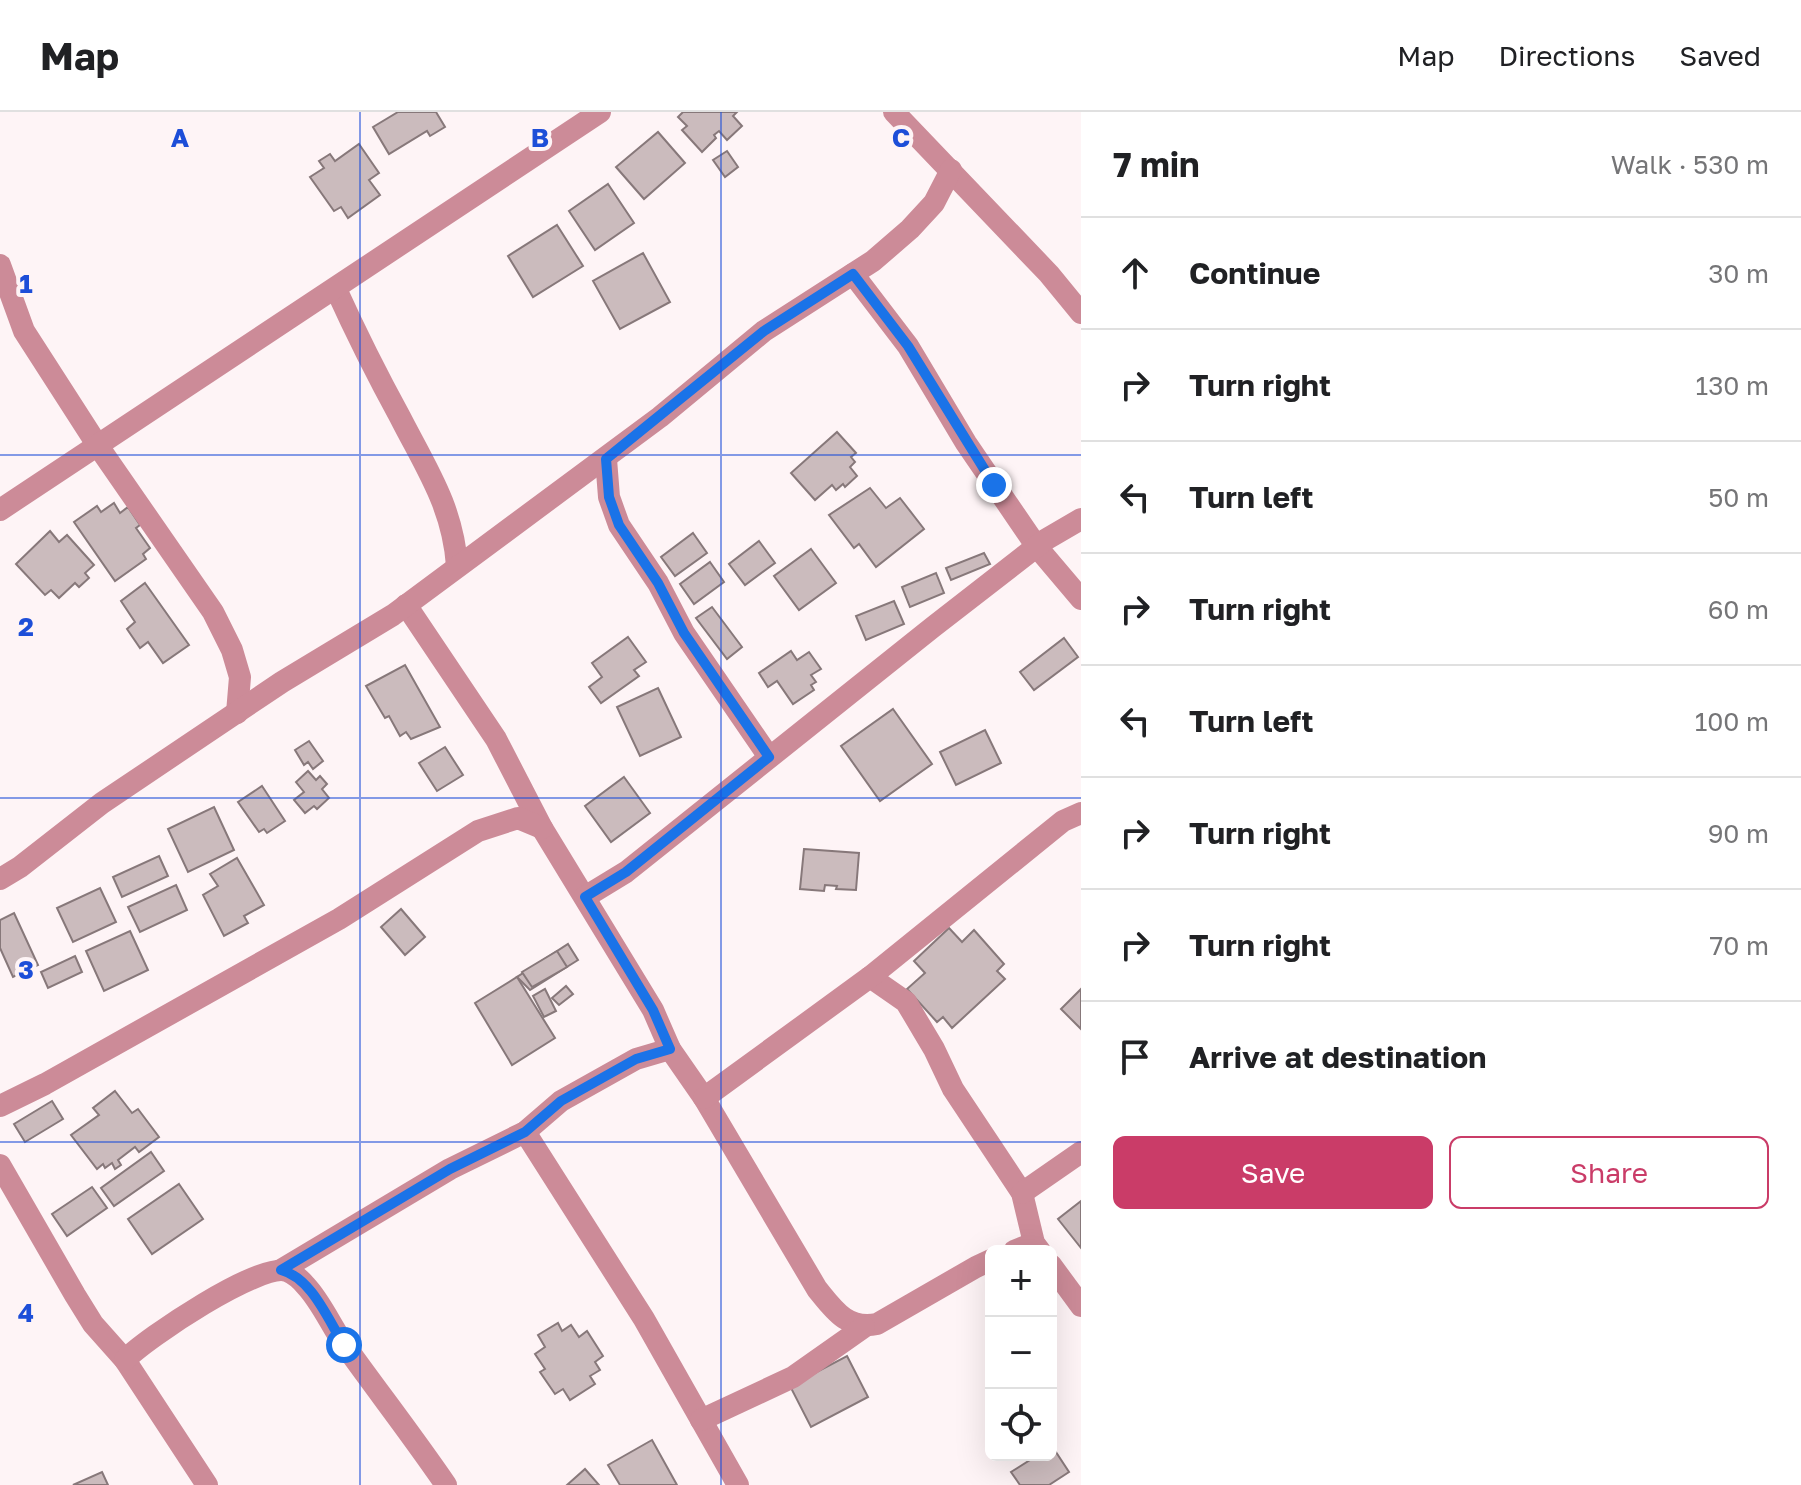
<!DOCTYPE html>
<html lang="en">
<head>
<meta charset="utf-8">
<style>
  body { margin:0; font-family:"Golos Text",sans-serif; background:#f6f6f6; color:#202124 }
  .controls { position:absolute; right:24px; bottom:24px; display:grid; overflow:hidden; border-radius:12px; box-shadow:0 8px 32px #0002 }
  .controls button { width:72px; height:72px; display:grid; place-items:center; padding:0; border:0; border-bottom:2px solid #e0e0e0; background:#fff; color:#202124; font:40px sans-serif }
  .stop { position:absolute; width:24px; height:24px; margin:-18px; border:6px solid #1a73e8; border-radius:50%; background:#fff }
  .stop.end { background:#1a73e8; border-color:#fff; box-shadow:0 2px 8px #0008 }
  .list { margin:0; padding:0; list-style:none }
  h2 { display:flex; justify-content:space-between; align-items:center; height:104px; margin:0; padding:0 32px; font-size:34px }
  h2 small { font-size:26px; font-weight:400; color:#757577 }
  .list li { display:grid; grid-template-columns:52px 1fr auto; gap:24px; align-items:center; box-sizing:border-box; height:112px; padding:0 32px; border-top:2px solid #e0e0e0 }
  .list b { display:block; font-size:30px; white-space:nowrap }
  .list em { font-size:26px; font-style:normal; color:#757577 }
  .actions { display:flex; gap:16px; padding:24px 32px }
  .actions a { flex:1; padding:18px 0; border:2px solid #ca3c68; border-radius:12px; text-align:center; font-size:28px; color:#ca3c68 }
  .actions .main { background:#ca3c68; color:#fff }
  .icon { flex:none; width:44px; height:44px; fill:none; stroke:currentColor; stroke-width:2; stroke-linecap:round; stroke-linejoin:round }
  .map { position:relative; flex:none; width:1081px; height:1373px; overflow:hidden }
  header { display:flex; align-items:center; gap:48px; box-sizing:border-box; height:112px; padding:0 40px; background:#fff; border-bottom:2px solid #e0e0e0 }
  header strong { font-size:38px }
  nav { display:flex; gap:44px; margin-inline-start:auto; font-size:28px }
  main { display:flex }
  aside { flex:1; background:#fff }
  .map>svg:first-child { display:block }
  .building { fill:#cbbbbd; stroke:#87787a; stroke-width:2 }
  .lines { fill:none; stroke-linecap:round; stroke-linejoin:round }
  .minor { stroke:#cc8b98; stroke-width:22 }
  .route { stroke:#1a73e8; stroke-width:10 }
  .grid { fill:none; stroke:#1d4ed8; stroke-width:2; stroke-opacity:0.55 }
  .grid-label { font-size:26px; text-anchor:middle; font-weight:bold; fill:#1d4ed8; stroke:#fef4f6; stroke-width:8; stroke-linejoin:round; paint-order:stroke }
</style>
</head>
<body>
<header>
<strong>Map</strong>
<nav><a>Map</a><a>Directions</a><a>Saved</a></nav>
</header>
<main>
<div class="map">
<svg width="1081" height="1373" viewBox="0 0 1081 1373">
  <rect width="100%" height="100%" fill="#fef4f6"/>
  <!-- building -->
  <g class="building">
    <path d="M398 0H436L445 15 430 24 427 19 389 42 373 15Z"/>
    <path d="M683 0H737L733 4 742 14 727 28 719 19 714 23 716 26 702 40 682 18 687 14 678 5Z"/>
    <path d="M658 20 685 51 644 87 616 55Z"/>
    <path d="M359 32 379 61 369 68 380 83 348 106 341 95 334 99 310 65 324 56 319 49 330 42 335 49Z"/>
    <path d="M727 39 738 55 725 65 713 48Z"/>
    <path d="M608 72 634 111 595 138 569 99Z"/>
    <path d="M557 113 583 154 533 185 508 144Z"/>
    <path d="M643 141 670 190 620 217 593 169Z"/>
    <path d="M837 320 856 341 851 345 855 350 850 355 857 364 845 375 843 372 836 378 832 373 815 388 791 361Z"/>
    <path d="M870 376 886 396 900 386 924 417 876 455 859 432 854 436 829 403Z"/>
    <path d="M114 391 120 401 128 395 140 413 136 416 150 436 143 442 146 447 115 469 74 410 97 394 101 400Z"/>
    <path d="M50 419 59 430 67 423 94 453 85 461 89 466 79 475 75 471 59 486 51 478 45 483 16 452Z"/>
    <path d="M693 421 707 441 675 464 661 445Z"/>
    <path d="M759 429 775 451 745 473 729 452Z"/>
    <path d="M811 437 836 471 799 498 774 464Z"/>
    <path d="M984 441 990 452 951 468 946 456Z"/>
    <path d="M710 450 724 470 694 492 680 472Z"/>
    <path d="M936 461 944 481 910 495 902 475Z"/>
    <path d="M145 471 189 533 163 551 148 530 140 536 127 517 135 510 121 489Z"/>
    <path d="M894 489 904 512 866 528 856 504Z"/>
    <path d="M712 495 742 535 727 547 696 506Z"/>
    <path d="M628 525 646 550 634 558 639 564 601 591 589 575 602 565 592 551Z"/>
    <path d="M1064 526 1078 545 1034 578 1020 560Z"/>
    <path d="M791 539 797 548 809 540 821 557 811 563 816 570 811 573 814 578 793 592 777 569 768 575 759 561Z"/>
    <path d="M405 553 440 615 411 627 406 620 400 624 389 604 385 606 366 574Z"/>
    <path d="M658 576 681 625 640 644 617 595Z"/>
    <path d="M893 597 932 652 880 689 841 634Z"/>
    <path d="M985 618 1001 651 956 673 940 640Z"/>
    <path d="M309 629 323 649 313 657 308 650 304 653 295 638Z"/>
    <path d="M445 635 463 663 437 679 419 651Z"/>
    <path d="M308 659 316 668 320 664 327 672 322 677 329 686 317 697 314 694 305 701 294 688 304 680 296 670Z"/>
    <path d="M624 665 650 701 611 730 585 694Z"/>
    <path d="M262 674 285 709 267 721 264 717 259 720 238 690Z"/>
    <path d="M214 695 234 738 188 760 168 717Z"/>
    <path d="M804 737 859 741 856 778 836 777 837 774 825 773 824 779 800 777Z"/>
    <path d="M159 744 168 764 122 785 113 765Z"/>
    <path d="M237 746 264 793 244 804 248 811 224 824 203 783 218 774 210 762Z"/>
    <path d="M176 773 187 798 140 820 128 795Z"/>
    <path d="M100 776 116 810 73 830 57 796Z"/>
    <path d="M401 797 425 825 405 843 381 815Z"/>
    <path d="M14 801 38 853 13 865 0 836V808Z"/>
    <path d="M949 816 962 830 974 818 1004 852 997 859 1005 867 952 916 943 905 937 910 907 877 925 861 914 849Z"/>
    <path d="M130 819 148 858 104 879 86 839Z"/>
    <path d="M568 832 578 848 530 878 517 865Z"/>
    <path d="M557 839 567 855 532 875 522 860Z"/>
    <path d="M75 844 82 860 48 876 41 860Z"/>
    <path d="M517 865 555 926 512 953 475 891Z"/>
    <path d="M566 874 573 882 559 893 552 886Z"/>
    <path d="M545 877 556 899 544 905 533 884Z"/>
    <path d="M1081 877V917L1061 897Z"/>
    <path d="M115 979 132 1001 138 997 159 1025 139 1040 135 1035 118 1048 121 1053 115 1057 112 1051 105 1056 103 1052 97 1057 71 1023 99 1003 93 996Z"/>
    <path d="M52 989 63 1007 25 1030 14 1012Z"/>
    <path d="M151 1040 164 1059 114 1094 101 1076Z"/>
    <path d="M179 1072 203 1107 152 1142 128 1107Z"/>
    <path d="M92 1075 107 1096 67 1124 52 1102Z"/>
    <path d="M1081 1089V1136L1058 1107Z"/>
    <path d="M558 1211 562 1219 571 1213 579 1225 587 1219 603 1244 595 1250 600 1258 590 1264 595 1272 570 1288 563 1277 555 1282 540 1260 545 1257 535 1242 545 1235 538 1223Z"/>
    <path d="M847 1244 868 1285 811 1315 790 1274Z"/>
    <path d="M652 1328 677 1373H620L608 1353Z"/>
    <path d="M1052 1334 1069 1360 1049 1373H1020L1011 1360 1038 1343H1051Z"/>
    <path d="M585 1357 599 1373H567Z"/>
    <path d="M102 1360 108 1373H73Z"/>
  </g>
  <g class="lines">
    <!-- minor -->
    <g class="minor">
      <path d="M894 0 1049 162 1081 201"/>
      <path d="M0 153 24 219 98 334 213 500 232 538 240 565 237 601"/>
      <path d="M853 162 908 234 966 331 1037 435 1081 487"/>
      <path d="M336 177C356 221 377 263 400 305 426 356 453 395 457 454"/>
      <path d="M606 347 609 385 619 413 658 471 684 521 769 645"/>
      <path d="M0 398 600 0"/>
      <path d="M406 493 496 627 542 716 653 898 670 937 704 986 817 1177C834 1198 847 1218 877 1212L976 1155 991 1148"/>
      <path d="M0 767 20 755 102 691 282 570 393 503 660 305 764 219 873 149 910 117 934 91 951 58"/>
      <path d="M585 785 626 760 933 515 1045 428 1081 407"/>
      <path d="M870 865 906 890 934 937 953 977 1022 1081 1034 1131 1040 1139"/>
      <path d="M704 986 870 865 1063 709 1081 701"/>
      <path d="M0 994 45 972 339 807 478 719 518 706 542 716"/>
      <path d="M525 1020 644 1207 738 1373"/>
      <path d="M0 1053 75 1183 93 1212 125 1248 207 1373"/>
      <path d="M1022 1081 1081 1040"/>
      <path d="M1014 1139 1034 1131"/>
      <path d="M1051 1153 1081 1194"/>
      <path d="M281 1158 450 1057 525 1020 561 989 636 947 670 937"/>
      <path d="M125 1248C146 1226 260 1150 287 1159 294 1162 301 1168 306 1174 322 1191 332 1216 346 1235 379 1281 414 1326 446 1373"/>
      <path d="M701 1308 793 1265 864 1215"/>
    </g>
  </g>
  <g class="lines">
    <!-- route -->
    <path class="route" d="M344 1233C328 1208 312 1166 281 1158L450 1057 525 1020 561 989 636 947 670 937 653 898 585 785 626 760 769 645 684 521 658 471 619 413 609 385 606 347 764 219 853 162 908 234 994 373"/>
  </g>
  <!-- grid -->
  <path class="grid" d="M360 0V1373M721 0V1373M0 343H1081M0 686H1081M0 1030H1081"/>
  <g class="grid-label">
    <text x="180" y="35">A</text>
    <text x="540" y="35">B</text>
    <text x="901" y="35">C</text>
    <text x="26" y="181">1</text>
    <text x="26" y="524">2</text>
    <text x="26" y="867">3</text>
    <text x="26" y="1210">4</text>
  </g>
</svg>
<div class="controls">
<button>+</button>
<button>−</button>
<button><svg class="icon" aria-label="locate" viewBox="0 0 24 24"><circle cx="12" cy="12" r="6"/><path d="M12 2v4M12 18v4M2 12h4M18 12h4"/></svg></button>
</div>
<div class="stop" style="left:344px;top:1233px"></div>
<div class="stop end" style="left:994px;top:373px"></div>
</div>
<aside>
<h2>7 min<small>Walk · 530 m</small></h2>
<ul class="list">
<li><svg class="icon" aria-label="ahead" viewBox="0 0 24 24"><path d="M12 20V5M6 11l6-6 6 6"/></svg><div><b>Continue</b></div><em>30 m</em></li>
<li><svg class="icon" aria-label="right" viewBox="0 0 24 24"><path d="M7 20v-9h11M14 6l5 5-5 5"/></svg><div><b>Turn right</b></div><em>130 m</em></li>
<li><svg class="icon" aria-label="left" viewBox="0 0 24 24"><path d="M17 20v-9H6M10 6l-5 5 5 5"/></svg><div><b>Turn left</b></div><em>50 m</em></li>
<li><svg class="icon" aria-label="right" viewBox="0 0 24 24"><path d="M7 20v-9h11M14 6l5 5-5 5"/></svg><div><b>Turn right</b></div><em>60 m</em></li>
<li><svg class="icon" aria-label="left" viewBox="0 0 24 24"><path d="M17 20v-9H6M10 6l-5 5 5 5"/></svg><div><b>Turn left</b></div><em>100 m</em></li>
<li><svg class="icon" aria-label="right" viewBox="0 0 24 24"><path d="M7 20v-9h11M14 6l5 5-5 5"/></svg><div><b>Turn right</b></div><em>90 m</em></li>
<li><svg class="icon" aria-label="right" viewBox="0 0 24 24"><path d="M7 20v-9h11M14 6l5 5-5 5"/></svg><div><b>Turn right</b></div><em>70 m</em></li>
<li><svg class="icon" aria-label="arrive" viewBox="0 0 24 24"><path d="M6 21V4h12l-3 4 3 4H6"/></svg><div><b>Arrive at destination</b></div></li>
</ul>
<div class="actions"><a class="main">Save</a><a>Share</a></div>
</aside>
</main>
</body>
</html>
